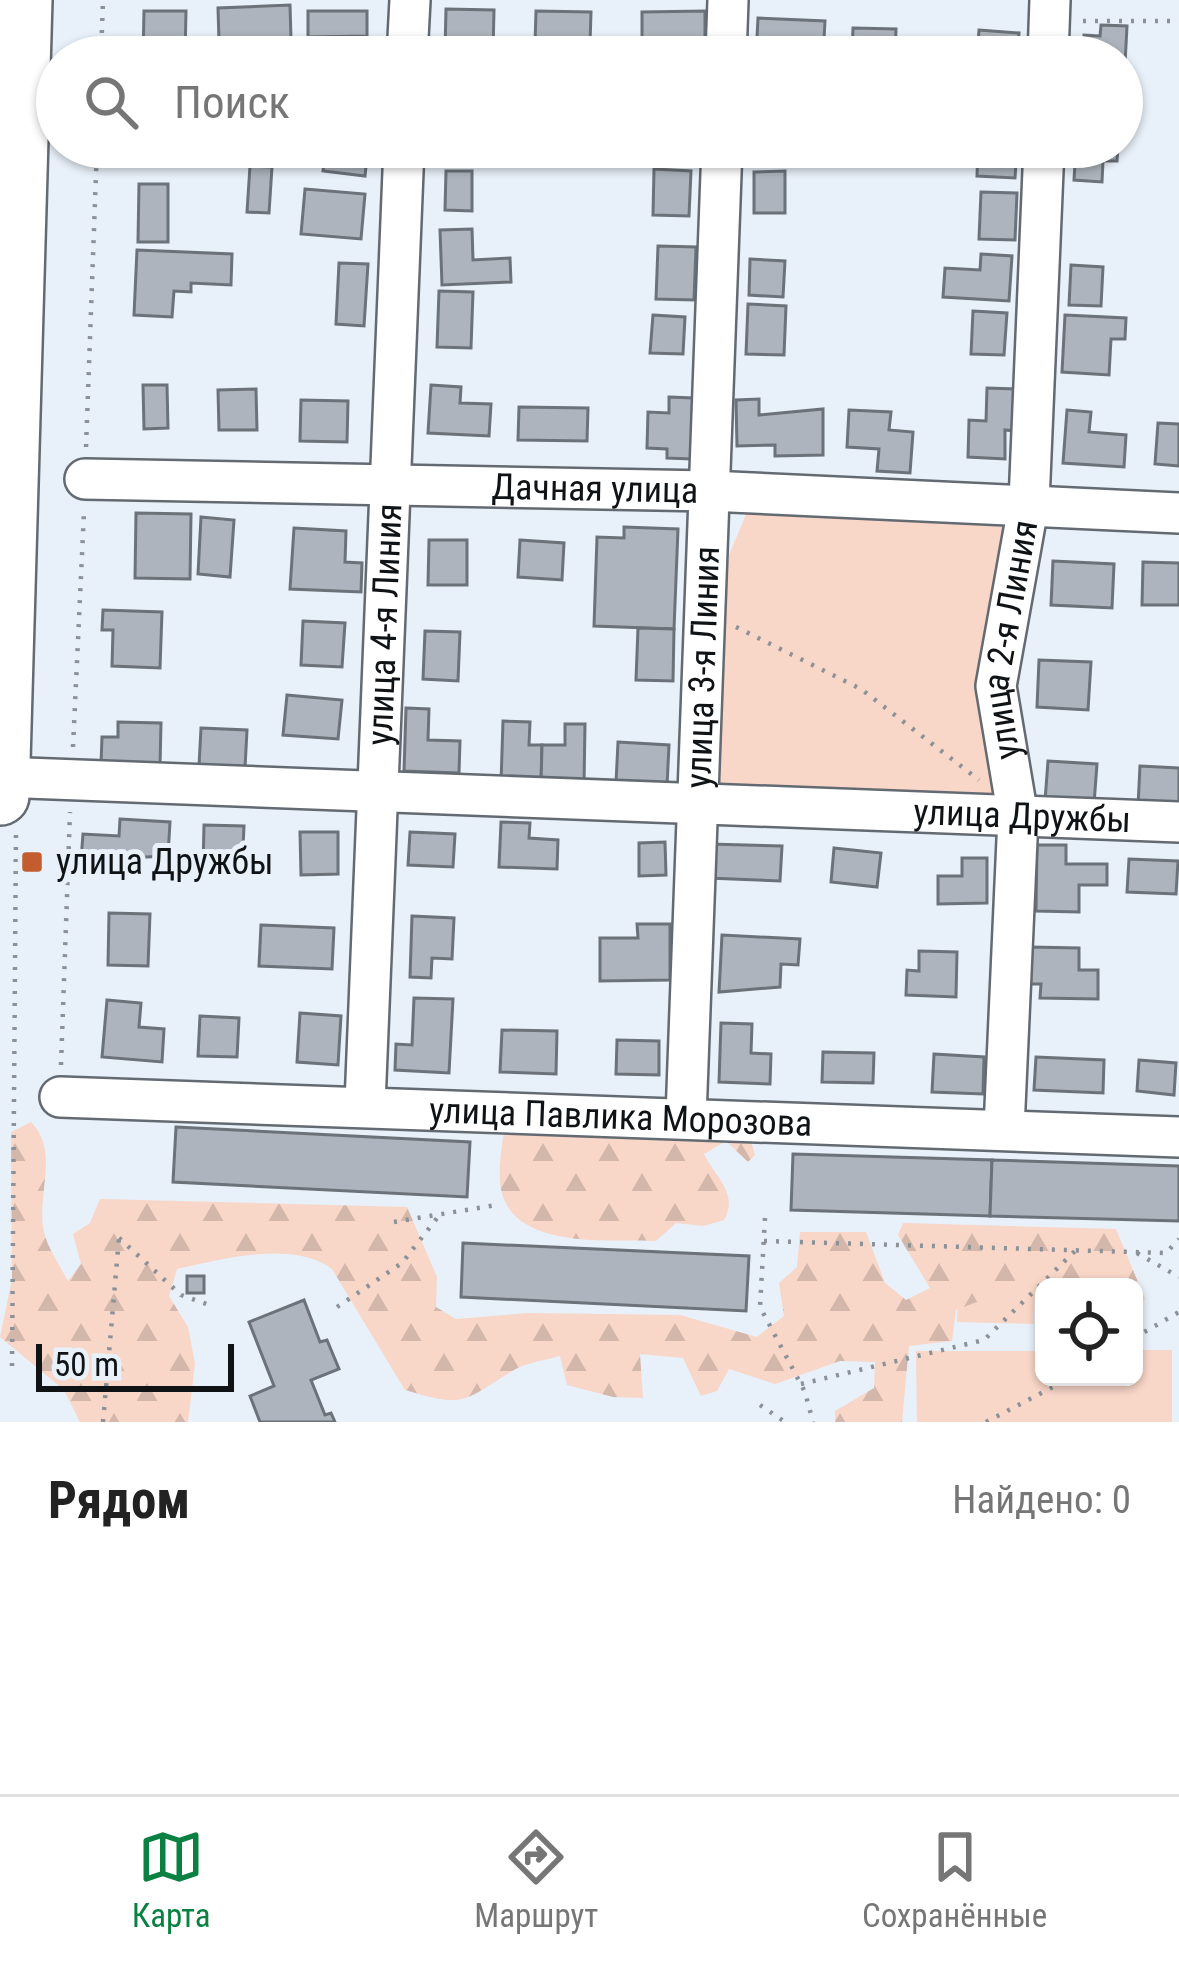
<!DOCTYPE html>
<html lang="ru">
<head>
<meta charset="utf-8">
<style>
  body { margin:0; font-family:"Roboto Condensed",sans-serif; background:#f6f6f6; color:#222 }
  .controls { position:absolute; right:36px; bottom:36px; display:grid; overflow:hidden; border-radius:18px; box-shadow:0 3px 9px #0004 }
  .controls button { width:108px; height:108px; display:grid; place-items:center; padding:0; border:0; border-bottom:3px solid #e0e0e0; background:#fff; color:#222; font:60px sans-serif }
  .scale { position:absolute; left:36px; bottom:30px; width:198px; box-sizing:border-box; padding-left:12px; border:6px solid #101316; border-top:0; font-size:33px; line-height:42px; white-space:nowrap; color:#101316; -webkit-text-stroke:9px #e8f0f9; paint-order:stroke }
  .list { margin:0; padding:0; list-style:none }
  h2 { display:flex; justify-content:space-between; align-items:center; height:156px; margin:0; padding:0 48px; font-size:51px }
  h2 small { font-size:39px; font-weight:400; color:#767676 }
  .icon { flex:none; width:66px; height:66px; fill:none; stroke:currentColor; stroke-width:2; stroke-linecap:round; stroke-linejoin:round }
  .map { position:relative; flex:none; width:1179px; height:1422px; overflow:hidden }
  .search { position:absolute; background:#fff; box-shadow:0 3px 9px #0004; left:36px; right:36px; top:36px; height:132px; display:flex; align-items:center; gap:30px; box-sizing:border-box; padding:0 42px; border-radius:66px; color:#767676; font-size:45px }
  .sheet { height:372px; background:#fff }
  nav { display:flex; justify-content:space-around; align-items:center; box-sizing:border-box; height:168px; border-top:3px solid #e0e0e0; background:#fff; font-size:33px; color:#767676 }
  nav a { display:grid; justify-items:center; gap:6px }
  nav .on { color:#0b8043 }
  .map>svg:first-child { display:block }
  .green { fill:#f8d6c8 }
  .forest { fill:url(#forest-firs) }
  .building { fill:#adb4bd; stroke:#6b7279; stroke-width:3 }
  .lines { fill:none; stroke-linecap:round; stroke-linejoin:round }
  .minor-casing { stroke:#636a71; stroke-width:44 }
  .highway-casing { stroke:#636a71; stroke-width:62 }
  .path { stroke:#8b9197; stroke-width:4.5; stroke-dasharray:3 9; stroke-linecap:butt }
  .minor { stroke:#fff; stroke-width:39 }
  .highway { stroke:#fff; stroke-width:57 }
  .poi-dot { fill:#c35d2f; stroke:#e8f0f9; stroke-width:4.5 }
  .labels { text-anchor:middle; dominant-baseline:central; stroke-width:10; stroke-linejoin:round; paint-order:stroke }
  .street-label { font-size:36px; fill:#101316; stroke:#e8f0f9 }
  .poi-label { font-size:36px; fill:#101316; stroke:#e8f0f9; text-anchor:start }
</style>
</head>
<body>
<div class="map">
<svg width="1179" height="1422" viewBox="0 0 1179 1422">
  <defs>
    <pattern id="forest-firs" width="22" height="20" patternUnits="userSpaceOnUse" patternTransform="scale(3)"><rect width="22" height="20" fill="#f8d6c8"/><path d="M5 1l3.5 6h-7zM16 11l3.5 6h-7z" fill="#d4b7ab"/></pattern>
  </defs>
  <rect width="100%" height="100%" fill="#e8f0f9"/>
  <!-- green -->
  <g class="green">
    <path d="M747 512 1013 524 1009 811 730 800 716 784 722 572Z"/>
    <path d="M958 1275 1035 1277 1034 1324 957 1322Z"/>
    <path d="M1134 1350H1172V1422H917L916 1351H1044V1377H1134Z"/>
  </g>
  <!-- forest -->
  <g class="forest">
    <path d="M506 1114 746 1125 755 1155 748 1162 726 1141 704 1154C715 1177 739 1193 724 1220L703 1226 676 1223 656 1241C608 1239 513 1250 501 1189 497 1166 504 1137 506 1114Z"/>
    <path d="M31 1122C59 1151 38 1190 43 1227 45 1244 60 1266 68 1281L81 1264 73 1234 90 1223 100 1199 407 1207 437 1277 436 1307 456 1319 528 1313 680 1315 757 1337 784 1316 779 1283 797 1267 800 1232H866L885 1283 906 1300 930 1288 898 1235 903 1223 1116 1229 1145 1299 1134 1312V1287H1044V1331L1041 1303 1021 1285 956 1310 952 1341 909 1346 902 1422H835V1411L874 1388 875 1362 840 1361 775 1384 729 1369 717 1391 701 1396 683 1358 640 1354 643 1398 613 1397 567 1385 560 1356C545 1360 525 1363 512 1371 462 1402 465 1408 405 1390L332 1269C293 1240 222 1259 177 1269L169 1296 188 1327 195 1364 188 1422H80L64 1390 0 1337 12 1279 11 1132Z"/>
  </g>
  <!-- building -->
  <g class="building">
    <path d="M290 5 291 39 219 41 218 8Z"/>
    <path d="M446 9 494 10 493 52 445 51Z"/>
    <path d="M144 11H186L185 57H143Z"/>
    <path d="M308 11H367V36L308 37Z"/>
    <path d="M536 11 591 12 590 44H535Z"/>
    <path d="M705 11V52L642 53V12Z"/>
    <path d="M758 18 825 21 823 57H756Z"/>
    <path d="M1101 25 1127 26 1124 83 1122 57H1083L1084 35 1100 36Z"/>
    <path d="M853 28 896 29 895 57H852Z"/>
    <path d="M979 30 1019 33 1017 57H977Z"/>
    <rect x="137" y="147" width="38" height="9"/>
    <path d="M326 147H368L365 176 323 171Z"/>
    <path d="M416 147H488L487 161 415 160Z"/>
    <path d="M667 147H692L691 154 667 153Z"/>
    <path d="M752 147H803V155L752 154Z"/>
    <path d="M978 147H1017L1015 178 977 176Z"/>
    <path d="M1076 147H1118L1117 161H1103L1102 182 1074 180Z"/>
    <path d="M250 166 272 167 269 213 247 212Z"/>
    <path d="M654 169 691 171 689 216 653 215Z"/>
    <path d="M446 171H472V211L445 210Z"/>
    <path d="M785 171V213H754V172Z"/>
    <path d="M139 184H168V242H138Z"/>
    <path d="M305 189 365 194 361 239 301 234Z"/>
    <path d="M981 192 1017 193 1015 240 979 239Z"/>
    <path d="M472 229 473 260 510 258 511 282 442 285 440 230Z"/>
    <path d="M658 246 696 247 694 300 656 299Z"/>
    <path d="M137 250 232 254 231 285 191 283V292L174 291 172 317 134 315Z"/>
    <path d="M981 254 1012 256 1009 301 943 297 945 268 980 270Z"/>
    <path d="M750 259 785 261 783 297 749 295Z"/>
    <path d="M339 263 368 264 364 326 336 324Z"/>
    <path d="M1071 265 1103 267 1101 306 1069 305Z"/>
    <path d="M439 291 473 292 471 348 437 347Z"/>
    <path d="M748 304 786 306 784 355 746 354Z"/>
    <path d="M973 311 1007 313 1004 355 971 354Z"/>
    <path d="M653 315 685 317 683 354 650 353Z"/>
    <path d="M1065 315 1126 318 1125 339H1111L1109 375 1062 372Z"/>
    <path d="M143 385H167L168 428 144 429Z"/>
    <path d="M431 385 461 387 460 403 491 404 489 436 428 433Z"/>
    <path d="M987 388 1016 389 1015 431 1005 430V459L968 457 969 420 986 421Z"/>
    <path d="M256 389 257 430H219L218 390Z"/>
    <path d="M669 397 693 398 691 459 667 458V449L647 448 648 412 669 413Z"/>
    <path d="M759 399V415L823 409V455L775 456V445L737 446 736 400Z"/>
    <path d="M301 400 348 401 347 442 300 441Z"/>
    <path d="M519 407 588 408 587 441 518 440Z"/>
    <path d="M849 410 891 412 889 430 913 432 910 473 877 471 879 449 847 447Z"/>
    <path d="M1067 410 1091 412 1089 432 1126 435 1124 467 1063 463Z"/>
    <path d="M1158 423 1179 424V466L1155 464Z"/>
    <path d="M136 513 191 514 190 579 135 578Z"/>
    <path d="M201 517 234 520 230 577 198 574Z"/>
    <path d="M624 527 678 529 674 629 594 626 597 537 624 538Z"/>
    <path d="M294 528 346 531 345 562 362 563 361 592 290 589Z"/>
    <path d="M429 540H467V585H428Z"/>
    <path d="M520 540 564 543 562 580 518 577Z"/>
    <path d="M1053 561 1114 564 1112 608 1051 605Z"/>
    <path d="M1143 562 1179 563V605H1142Z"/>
    <path d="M103 610 162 612 160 668 112 666 113 630H102Z"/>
    <path d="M303 621 345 623 342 667 301 665Z"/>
    <path d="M638 628 674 629 673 681 636 680Z"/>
    <path d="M425 631 460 632 458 681 423 679Z"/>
    <path d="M1039 660 1091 662 1088 710 1037 707Z"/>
    <path d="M287 695 342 700 338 739 283 735Z"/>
    <path d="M406 708 429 709 428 740 460 741 459 773 404 771Z"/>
    <path d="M503 721 530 722 529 745H542L541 784 501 783Z"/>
    <path d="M118 722 161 723 160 766 101 764 102 737H118Z"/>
    <path d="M565 724H585L584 785 541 784 542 745H565Z"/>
    <path d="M201 728 247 730 245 768 199 766Z"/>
    <path d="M618 742 669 745 667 786 616 783Z"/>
    <path d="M1048 761 1097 764 1094 804 1045 801Z"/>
    <path d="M1140 766 1179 768V808L1138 806Z"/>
    <path d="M120 819 170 822 168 856 81 860 83 834 119 836Z"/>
    <path d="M501 822 530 823 529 838 558 840 557 869 499 867Z"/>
    <path d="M204 825 244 826 242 868 203 867Z"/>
    <path d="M300 832H338V874L301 875Z"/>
    <path d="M410 832 455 834 453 867 408 865Z"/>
    <path d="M665 842 666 875 639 876V843Z"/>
    <path d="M709 844 782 846 780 881 708 878Z"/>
    <path d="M1037 845H1066V864H1107V885H1079V912L1036 911Z"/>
    <path d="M834 848 881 853 877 887 831 882Z"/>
    <path d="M962 858H987V903L938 904V876H962Z"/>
    <path d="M1129 859 1178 861 1176 894 1127 892Z"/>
    <path d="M109 913 150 914 148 966 108 965Z"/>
    <path d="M412 916 454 918 452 959 432 958 431 978 410 977Z"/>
    <path d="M637 924H670V980L600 981V938H638Z"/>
    <path d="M261 925 334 928 332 969 259 966Z"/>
    <path d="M722 935 800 939 798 965 781 964 780 987 719 992Z"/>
    <path d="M1029 947 1079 948V970H1098V999L1040 998 1041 984H1028Z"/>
    <path d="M919 951 957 952 956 997 906 995 907 970 919 971Z"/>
    <path d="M414 998 453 999 449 1073 395 1070 396 1044 412 1045Z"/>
    <path d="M107 1000 141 1003 139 1027 164 1029 162 1062 102 1057Z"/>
    <path d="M300 1013 341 1016 338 1065 297 1062Z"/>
    <path d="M200 1016 239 1018 237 1057 198 1056Z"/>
    <path d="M721 1023 752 1024 751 1053 771 1054 770 1084 719 1082Z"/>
    <path d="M502 1030 557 1031 556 1074 500 1072Z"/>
    <path d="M617 1040 659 1041V1075L616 1074Z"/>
    <path d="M823 1052 874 1053 873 1083 822 1082Z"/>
    <path d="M934 1054 984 1057 983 1094 932 1092Z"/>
    <path d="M1036 1057 1104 1060 1103 1093 1034 1090Z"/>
    <path d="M1139 1060 1176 1063 1174 1095 1137 1091Z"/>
    <path d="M176 1127 470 1142 467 1197 173 1182Z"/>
    <path d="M793 1154 992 1160 990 1216 791 1210Z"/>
    <path d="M992 1160 1179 1166V1221L990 1216Z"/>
    <path d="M463 1243 749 1256 746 1311 461 1297Z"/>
    <rect x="187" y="1276" width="17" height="17"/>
    <path d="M304 1300 320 1342 327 1340 339 1369 311 1380 325 1415 331 1413 335 1422H260L250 1396 274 1386 249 1322Z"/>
  </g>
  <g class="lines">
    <!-- minor casing -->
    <g class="minor-casing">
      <g id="minor">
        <path d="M407 57 410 0"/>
        <path d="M726 57 728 0"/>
        <path d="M1048 57 1050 0"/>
        <path id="s1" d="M85 479 709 491 1179 513"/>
        <path id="s2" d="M0 777 1179 822"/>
        <path id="s3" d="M60 1097 1179 1137"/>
        <path id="s4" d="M365 1104 404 147"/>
        <path id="s5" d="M686 1117 722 147"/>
        <path id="s6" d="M1004 1129 1018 817 996 686 1029 502 1044 147"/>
      </g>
    </g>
    <!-- highway casing -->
    <g class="highway-casing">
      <path id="highway" d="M0 796 23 0"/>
    </g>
    <!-- path -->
    <g class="path">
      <path d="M1083 21H1179"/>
      <path d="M101 57 103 0"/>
      <path d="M86 447 97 147"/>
      <path d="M736 627 861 689 979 780"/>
      <path d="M73 747 84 512"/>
      <path d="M61 1065 70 812"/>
      <path d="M765 1218 760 1307 805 1392 813 1422"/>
      <path d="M394 1222 496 1205"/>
      <path d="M119 1238 181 1295 212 1306"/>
      <path d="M764 1241 1166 1253 1179 1239"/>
      <path d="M1137 1253 1179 1277"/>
      <path d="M337 1307 402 1263 441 1213"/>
      <path d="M1134 1338 1179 1312"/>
      <path d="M12 1366 16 832"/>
      <path d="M801 1384 984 1340 1076 1250"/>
      <path d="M760 1405 785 1422"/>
      <path d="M103 1422 119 1238"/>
      <path d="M986 1422 1072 1377"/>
    </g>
    <!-- minor -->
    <use href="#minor" class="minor"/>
    <!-- highway -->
    <use href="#highway" class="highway"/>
  </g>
  <!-- markers -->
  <rect class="poi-dot" x="20" y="850" width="24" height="24" rx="6"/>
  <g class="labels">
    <!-- street labels -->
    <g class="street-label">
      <text stroke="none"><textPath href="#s1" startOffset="510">Дачная улица</textPath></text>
      <text stroke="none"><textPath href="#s4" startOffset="480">улица 4-я Линия</textPath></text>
      <text stroke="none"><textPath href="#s6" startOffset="492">улица 2-я Линия</textPath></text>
      <text stroke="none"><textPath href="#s5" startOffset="450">улица 3-я Линия</textPath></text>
      <text stroke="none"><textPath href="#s2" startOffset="1023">улица Дружбы</textPath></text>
      <text stroke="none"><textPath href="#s3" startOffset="561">улица Павлика Морозова</textPath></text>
    </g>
    <!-- poi labels -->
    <g class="poi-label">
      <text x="56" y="862">улица Дружбы</text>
    </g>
  </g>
</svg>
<div class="controls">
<button><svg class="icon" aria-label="locate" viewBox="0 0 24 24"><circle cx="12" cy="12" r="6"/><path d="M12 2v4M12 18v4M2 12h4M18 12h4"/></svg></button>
</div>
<div class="scale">50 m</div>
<div class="search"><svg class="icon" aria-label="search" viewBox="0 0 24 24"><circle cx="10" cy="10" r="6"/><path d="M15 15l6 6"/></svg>Поиск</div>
</div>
<section class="sheet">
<h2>Рядом<small>Найдено: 0</small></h2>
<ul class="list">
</ul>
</section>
<nav>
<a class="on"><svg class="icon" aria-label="map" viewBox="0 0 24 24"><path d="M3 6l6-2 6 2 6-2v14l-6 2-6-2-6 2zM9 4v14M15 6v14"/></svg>Карта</a>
<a><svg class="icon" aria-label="directions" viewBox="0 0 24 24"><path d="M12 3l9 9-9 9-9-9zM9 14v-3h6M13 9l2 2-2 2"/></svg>Маршрут</a>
<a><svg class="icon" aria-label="saved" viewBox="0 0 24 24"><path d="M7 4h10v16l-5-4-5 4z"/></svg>Сохранённые</a>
</nav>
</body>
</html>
